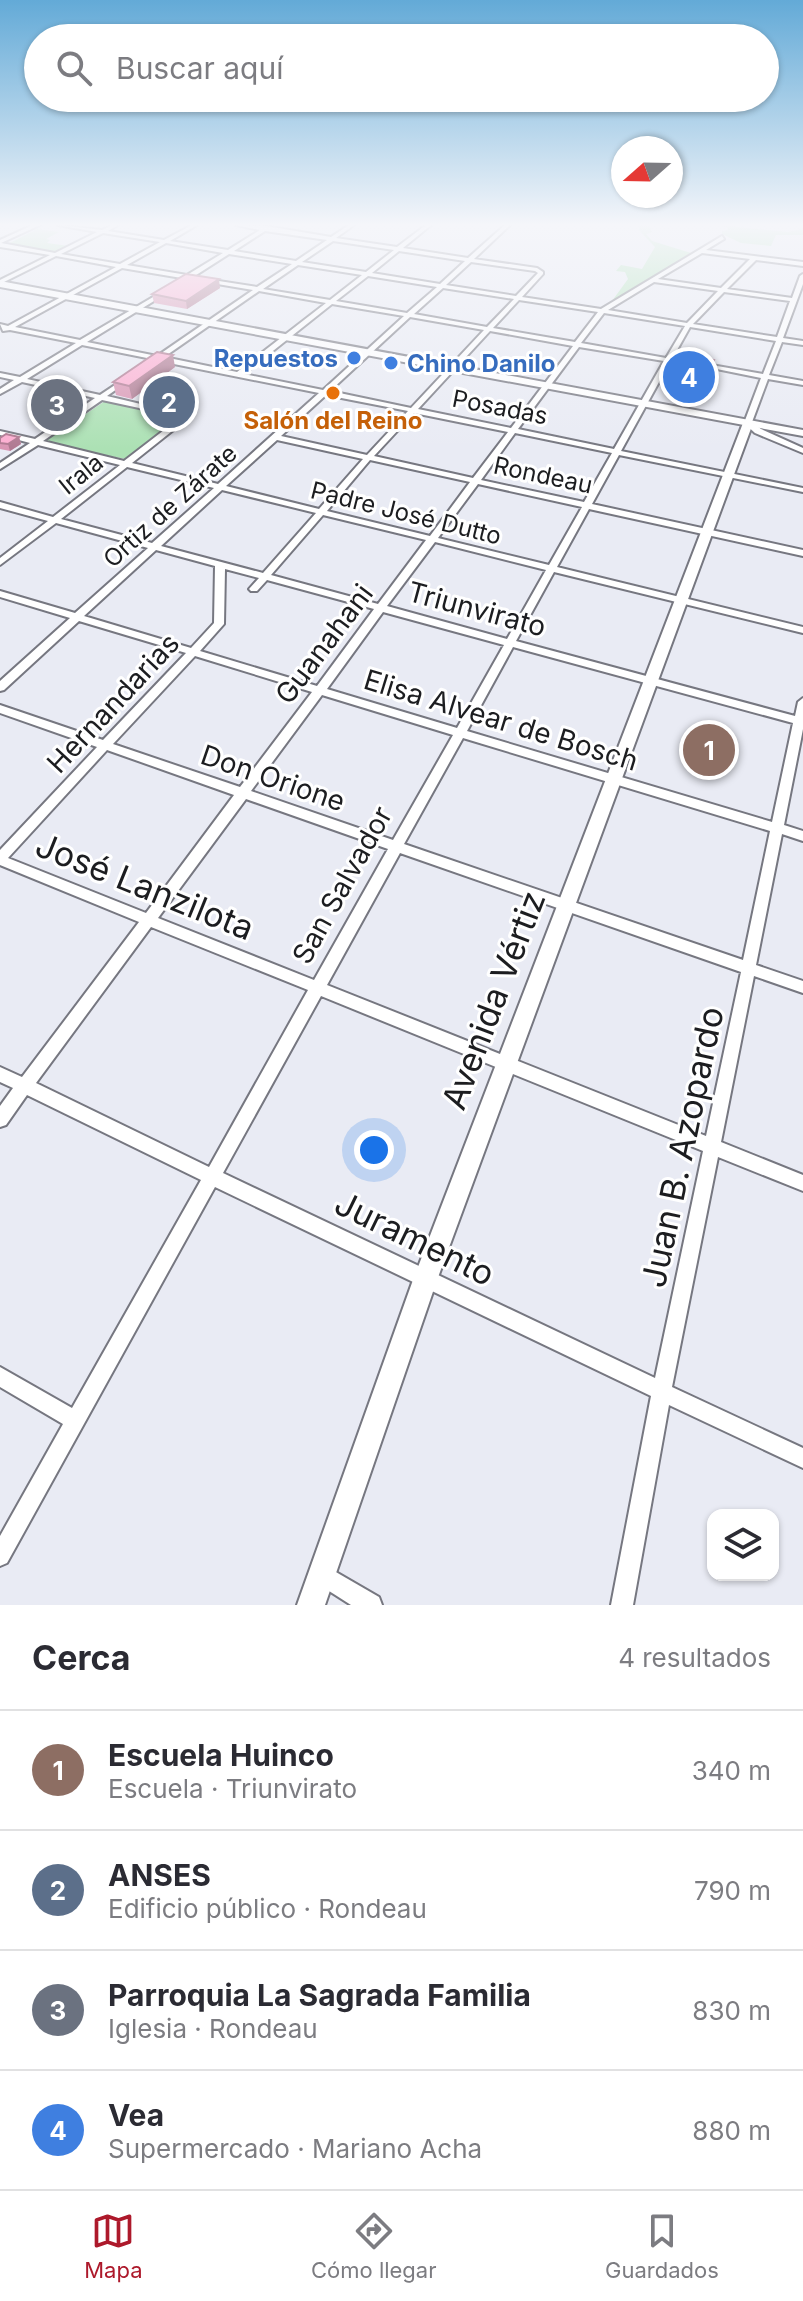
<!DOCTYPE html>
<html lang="es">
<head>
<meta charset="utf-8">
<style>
  body { margin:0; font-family:Inter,sans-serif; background:#f7f7f7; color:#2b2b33 }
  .controls { position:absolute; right:24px; bottom:24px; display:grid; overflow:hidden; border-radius:16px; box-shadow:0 2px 6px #0004 }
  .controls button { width:72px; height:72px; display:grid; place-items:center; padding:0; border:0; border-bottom:2px solid #e1e1e2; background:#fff; color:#2b2b33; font:40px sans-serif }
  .compass { position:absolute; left:611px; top:136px; width:72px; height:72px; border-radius:50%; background:#fff; box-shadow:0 2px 6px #0004; rotate:250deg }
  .you { position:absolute; left:374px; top:1150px; width:28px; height:28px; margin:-20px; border:6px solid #fff; border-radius:50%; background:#1a73e8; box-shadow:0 0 0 12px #1a73e833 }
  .badge { display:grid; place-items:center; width:52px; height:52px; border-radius:50%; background:#ad192b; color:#fff; font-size:26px; font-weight:700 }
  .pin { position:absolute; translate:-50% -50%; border:4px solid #fff; box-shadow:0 2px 8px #0006 }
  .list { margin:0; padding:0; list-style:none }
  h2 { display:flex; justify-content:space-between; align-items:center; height:104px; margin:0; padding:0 32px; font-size:34px }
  h2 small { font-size:26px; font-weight:400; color:#7c7c81 }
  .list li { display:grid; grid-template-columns:52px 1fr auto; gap:24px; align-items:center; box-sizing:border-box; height:120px; padding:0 32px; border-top:2px solid #e1e1e2 }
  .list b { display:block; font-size:30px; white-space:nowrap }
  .list p { margin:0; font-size:26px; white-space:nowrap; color:#7c7c81 }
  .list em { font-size:26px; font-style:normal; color:#7c7c81 }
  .icon { flex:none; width:44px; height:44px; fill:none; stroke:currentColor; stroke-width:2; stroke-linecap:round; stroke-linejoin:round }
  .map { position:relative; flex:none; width:803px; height:1605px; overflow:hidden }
  .search { position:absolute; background:#fff; box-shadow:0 2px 6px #0004; left:24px; right:24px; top:24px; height:88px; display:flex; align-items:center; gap:20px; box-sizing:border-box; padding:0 28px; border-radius:44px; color:#7c7c81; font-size:30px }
  .sheet { height:584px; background:#fff }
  nav { display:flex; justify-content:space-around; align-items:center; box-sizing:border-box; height:112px; border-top:2px solid #e1e1e2; background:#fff; font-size:22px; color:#7c7c81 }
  nav a { display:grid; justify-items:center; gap:4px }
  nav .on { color:#ad192b }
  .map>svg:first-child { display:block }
  .green { fill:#ace1b4 }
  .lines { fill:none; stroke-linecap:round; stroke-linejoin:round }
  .minor-casing { stroke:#767780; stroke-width:4 }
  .tertiary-casing { stroke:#767780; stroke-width:4 }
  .secondary-casing { stroke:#767780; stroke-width:4 }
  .minor { fill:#fff; fill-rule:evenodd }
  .tertiary { fill:#fff; fill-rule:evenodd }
  .secondary { fill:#fff; fill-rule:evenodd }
  .wall { fill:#d996b4 }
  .shaded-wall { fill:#b07a92 }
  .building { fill:#fcaed1; stroke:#b07a92; stroke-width:2 }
  .shop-dot { fill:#3f7fe0; stroke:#fff; stroke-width:3 }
  .food-dot { fill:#e8710a; stroke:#fff; stroke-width:3 }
  .labels { text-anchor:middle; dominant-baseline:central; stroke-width:6; stroke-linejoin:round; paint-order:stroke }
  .far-shop-label { font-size:24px; font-weight:bold; fill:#366cbe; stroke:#fff; text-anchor:end }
  .far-street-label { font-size:24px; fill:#1c1d20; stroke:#fff }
  .far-food-label { font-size:24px; font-weight:bold; fill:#c56008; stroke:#fff }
  .street-label { font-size:28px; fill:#1c1d20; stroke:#fff }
  .near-street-label { font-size:34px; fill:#1c1d20; stroke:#fff }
</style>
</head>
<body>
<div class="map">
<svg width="803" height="1605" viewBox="0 0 803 1605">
  <rect width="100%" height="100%" fill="#e9ebf4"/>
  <!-- green -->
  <g class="green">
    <path d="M640 225H661L649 226 652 232 646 234 652 241 691 253 612 301 628 279 625 272 616 271 621 265 642 269 655 247 639 230Z"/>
    <path d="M716 225 788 232 803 229V235H776L771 246 741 243 722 234V231L728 230 727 227Z"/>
    <path d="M37 229 59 232 46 239 50 240 47 243 69 246 58 252 8 244Z"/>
    <path d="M105 401 173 416 177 419 125 459 48 443 47 440Z"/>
  </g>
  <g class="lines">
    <!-- minor casing -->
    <g class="minor-casing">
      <g id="minor">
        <path d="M33 225H40L1 243 55 253 97 232 58 225 102 230 113 225H118L108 231 164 240 192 225H197L170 241 228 250 260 230 236 225 266 226 331 237 349 225H354L336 238 397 247 426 225H431L403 248 468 258 505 225H510L474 259 537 268 543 272V274L522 297 601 309 722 236 724 239 706 250 803 262V266L756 260 727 289 792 298 800 276 803 274V284L783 338 803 341V345L782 342 769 375 803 381V385L768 379 752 422 761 429 803 448V453L755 433 744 423 761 378 697 365 700 363 763 374 776 341 690 327 672 359 677 361 670 362 621 451 803 488V492L619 455 592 504 803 550V556L589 509 557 567 803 627V633L554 572 516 641 795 716 798 702 803 698V729L784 825 803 831V841L782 834 756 965 803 981V993L754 976 721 1142 803 1175V1191L718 1157 672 1387 803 1448V1468L669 1405 633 1605H611L651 1396 215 1187 7 1563 0 1566V1536L63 1424 0 1387V1367L72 1408 201 1180 27 1095 6 1125 0 1127V1106L13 1088 0 1082V1067L22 1077 139 922 0 865V850L97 747 0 713V705L103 740 186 653 79 621 4 690 0 691V681L70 618 0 597V591L75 613 148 548 56 523 0 565V558L48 521 0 508V502L53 517 120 465 38 445 0 469V463L30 443 0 435V431L35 439 95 398 22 382 0 394V389L14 380 0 377V373L20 377 76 343 10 330 3 331 0 324 8 326 116 267 56 256 0 284V280L50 255 0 247V240ZM265 231 327 240 296 261 234 251ZM103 233 160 242 120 264 61 254ZM333 241 394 250 366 272 302 262ZM166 243 223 253 187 275 127 265ZM399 251 465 261 440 284 372 273ZM702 253 750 259 721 288 658 279ZM229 254 292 264 257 287 193 277ZM471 262 535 271 538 273 516 296 446 285ZM298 265 362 275 330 300 263 289ZM122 268 253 290 157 356 87 342 167 293 165 290 80 340 15 327ZM368 276 437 287 407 313 336 301ZM654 282 718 291 687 323 608 310ZM443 288 514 299 487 327 414 314ZM259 291 326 303 237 372 164 357ZM724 292 790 301 777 337 693 324ZM519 300 598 312 575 342 493 328ZM332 304 404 316 323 390 244 374ZM604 313 685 326 666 358 581 343ZM410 317 484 330 411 408 330 391ZM490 331 573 346 511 428 418 409ZM82 345 152 359 151 361 154 363 159 361 319 393 218 484 132 463 191 416 107 396 128 381V379H124L100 395 27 379ZM579 347 664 361 614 449 518 429ZM326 395 408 411 367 455 281 436ZM102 400 181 417 124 461 43 441ZM414 413 508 432 473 478 374 456ZM515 433 612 453 584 502 481 480ZM277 440 363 459 319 509 226 486ZM370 460 470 482 430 536 327 511ZM127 467 214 488 152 543 61 519ZM478 484 582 507 549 565 438 538ZM222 490 316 513 263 573 161 546ZM323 515 426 540 378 604 271 575ZM435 542 546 570 507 639 387 606ZM156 550 215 566 214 623 191 648 84 616ZM225 569 259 578 249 589 251 591H257L267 580 374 609 317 686 200 651 224 624ZM383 612 504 645 457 728 327 689ZM513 647 793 723 772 822 467 731ZM195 656 312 692 240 787 113 744ZM322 695 453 735 393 840 251 791ZM463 738 770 831 743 960 404 844ZM107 750 234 795 146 913 8 858ZM246 799 388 849 314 980 158 918ZM400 853 741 972 706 1136 327 985ZM151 927 308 990 209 1167 36 1083ZM321 996 703 1151 655 1378 223 1173Z"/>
        <path d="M322 1564 379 1597 382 1605H351L315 1582 311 1575 315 1568Z"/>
      </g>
    </g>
    <!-- tertiary casing -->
    <g class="tertiary-casing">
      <path id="tertiary" d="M748 420 753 423 437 1280 325 1605H297L413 1280 743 423Z"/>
    </g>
    <!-- secondary casing -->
    <g class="secondary-casing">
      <path id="secondary" d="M0 281 803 430V436L0 287Z"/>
    </g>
    <!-- minor -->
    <use href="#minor" class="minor"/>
    <!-- tertiary -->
    <use href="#tertiary" class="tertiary"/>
    <!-- secondary -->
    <use href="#secondary" class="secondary"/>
  </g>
  <!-- wall -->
  <g class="wall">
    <path d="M220 288 187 309 154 303 152 294Z"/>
    <path d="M175 367 132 399 116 395 113 382Z"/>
    <path d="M667 371 711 372 702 391 664 384Z"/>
    <path d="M179 394 180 401 172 407 148 402 147 396Z"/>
    <path d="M68 395 70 401 44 420 33 417 31 411Z"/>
    <path d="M19 437 21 444 10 451 0 449V438Z"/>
  </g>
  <!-- shaded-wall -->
  <g class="shaded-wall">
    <path d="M219 279 220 288 187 309 186 301Z"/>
    <path d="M173 355 175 367 132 399 129 386Z"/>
    <path d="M714 360 711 372 702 391 705 378Z"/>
    <path d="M179 394 180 401 172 407 170 401Z"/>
    <path d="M68 395 70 401 44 420 42 413Z"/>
    <path d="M19 437 21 444 10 451 8 444Z"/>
  </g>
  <!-- building -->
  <g class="building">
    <path d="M186 274 219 279 186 301 152 294Z"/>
    <path d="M157 352 173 355 129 386 113 382Z"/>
    <path d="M677 353 714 360 705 378 667 371Z"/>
    <path d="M63 388 68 395 42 413 31 411Z"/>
    <path d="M148 388 179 394 170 401 147 396Z"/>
    <path d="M6 434 19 437 8 444 0 443V438Z"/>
  </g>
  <!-- sky -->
  <linearGradient id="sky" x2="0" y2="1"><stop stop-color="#63aad7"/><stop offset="0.5" stop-color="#f5f6fa"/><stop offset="1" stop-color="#f5f6fa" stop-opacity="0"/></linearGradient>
  <rect width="803" height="449" fill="url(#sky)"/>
  <!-- markers -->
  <g class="shop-dot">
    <circle cx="354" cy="358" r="8"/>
    <circle cx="391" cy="363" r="8"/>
  </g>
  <circle class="food-dot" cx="333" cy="393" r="8"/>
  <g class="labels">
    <!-- far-shop labels -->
    <g class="far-shop-label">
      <text x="338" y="358">Repuestos</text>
      <text x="407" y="363" text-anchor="start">Chino Danilo</text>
    </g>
    <!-- far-street labels -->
    <g class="far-street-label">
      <text transform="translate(500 407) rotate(11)">Posadas</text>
      <text transform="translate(81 474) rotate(-39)">Irala</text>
      <text transform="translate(543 475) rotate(12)">Rondeau</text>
      <text transform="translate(170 506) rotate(-42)">Ortiz de Zárate</text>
      <text transform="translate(406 513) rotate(14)">Padre José Dutto</text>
    </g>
    <!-- far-food labels -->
    <g class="far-food-label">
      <text x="333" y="420">Salón del Reino</text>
    </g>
    <!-- street labels -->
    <g class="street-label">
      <text transform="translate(477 609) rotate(15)">Triunvirato</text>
      <text transform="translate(324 644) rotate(-53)">Guanahani</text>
      <text transform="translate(113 703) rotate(-47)">Hernandarias</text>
      <text transform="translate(501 720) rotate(17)">Elisa Alvear de Bosch</text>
      <text transform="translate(273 778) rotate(19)">Don Orione</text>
      <text transform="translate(342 885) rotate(-61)">San Salvador</text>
    </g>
    <!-- near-street labels -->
    <g class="near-street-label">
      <text transform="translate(145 886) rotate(22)">José Lanzilota</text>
      <text transform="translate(493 1000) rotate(-69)">Avenida Vértiz</text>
      <text transform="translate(682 1147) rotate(-78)">Juan B. Azopardo</text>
      <text transform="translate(415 1238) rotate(26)">Juramento</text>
    </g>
  </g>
</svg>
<div class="controls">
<button><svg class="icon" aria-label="layers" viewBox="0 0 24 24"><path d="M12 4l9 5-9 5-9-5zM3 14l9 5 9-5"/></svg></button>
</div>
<svg class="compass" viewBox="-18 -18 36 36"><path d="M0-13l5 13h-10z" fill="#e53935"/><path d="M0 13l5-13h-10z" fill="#7c7c81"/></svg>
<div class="you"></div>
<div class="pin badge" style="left:709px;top:750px;background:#8d6e63">1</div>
<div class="pin badge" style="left:169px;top:402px;background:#5c6f8a">2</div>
<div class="pin badge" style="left:57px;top:405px;background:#6b7280">3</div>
<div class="pin badge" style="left:689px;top:377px;background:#3f7fe0">4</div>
<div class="search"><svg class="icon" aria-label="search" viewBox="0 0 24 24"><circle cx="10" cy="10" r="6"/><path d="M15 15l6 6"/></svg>Buscar aquí</div>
</div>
<section class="sheet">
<h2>Cerca<small>4 resultados</small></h2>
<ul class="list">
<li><span class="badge" style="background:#8d6e63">1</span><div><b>Escuela Huinco</b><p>Escuela · Triunvirato</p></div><em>340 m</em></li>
<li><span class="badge" style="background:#5c6f8a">2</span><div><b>ANSES</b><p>Edificio público · Rondeau</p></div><em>790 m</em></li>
<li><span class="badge" style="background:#6b7280">3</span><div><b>Parroquia La Sagrada Familia</b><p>Iglesia · Rondeau</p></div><em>830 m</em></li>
<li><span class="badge" style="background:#3f7fe0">4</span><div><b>Vea</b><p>Supermercado · Mariano Acha</p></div><em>880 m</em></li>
</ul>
</section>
<nav>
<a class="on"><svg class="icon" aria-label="map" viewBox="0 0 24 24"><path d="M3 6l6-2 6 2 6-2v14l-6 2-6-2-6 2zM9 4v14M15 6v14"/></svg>Mapa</a>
<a><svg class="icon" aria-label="directions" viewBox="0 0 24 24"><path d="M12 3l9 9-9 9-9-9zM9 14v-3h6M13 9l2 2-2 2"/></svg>Cómo llegar</a>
<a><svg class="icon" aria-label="saved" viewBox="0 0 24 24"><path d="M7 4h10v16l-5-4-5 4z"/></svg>Guardados</a>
</nav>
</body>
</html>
